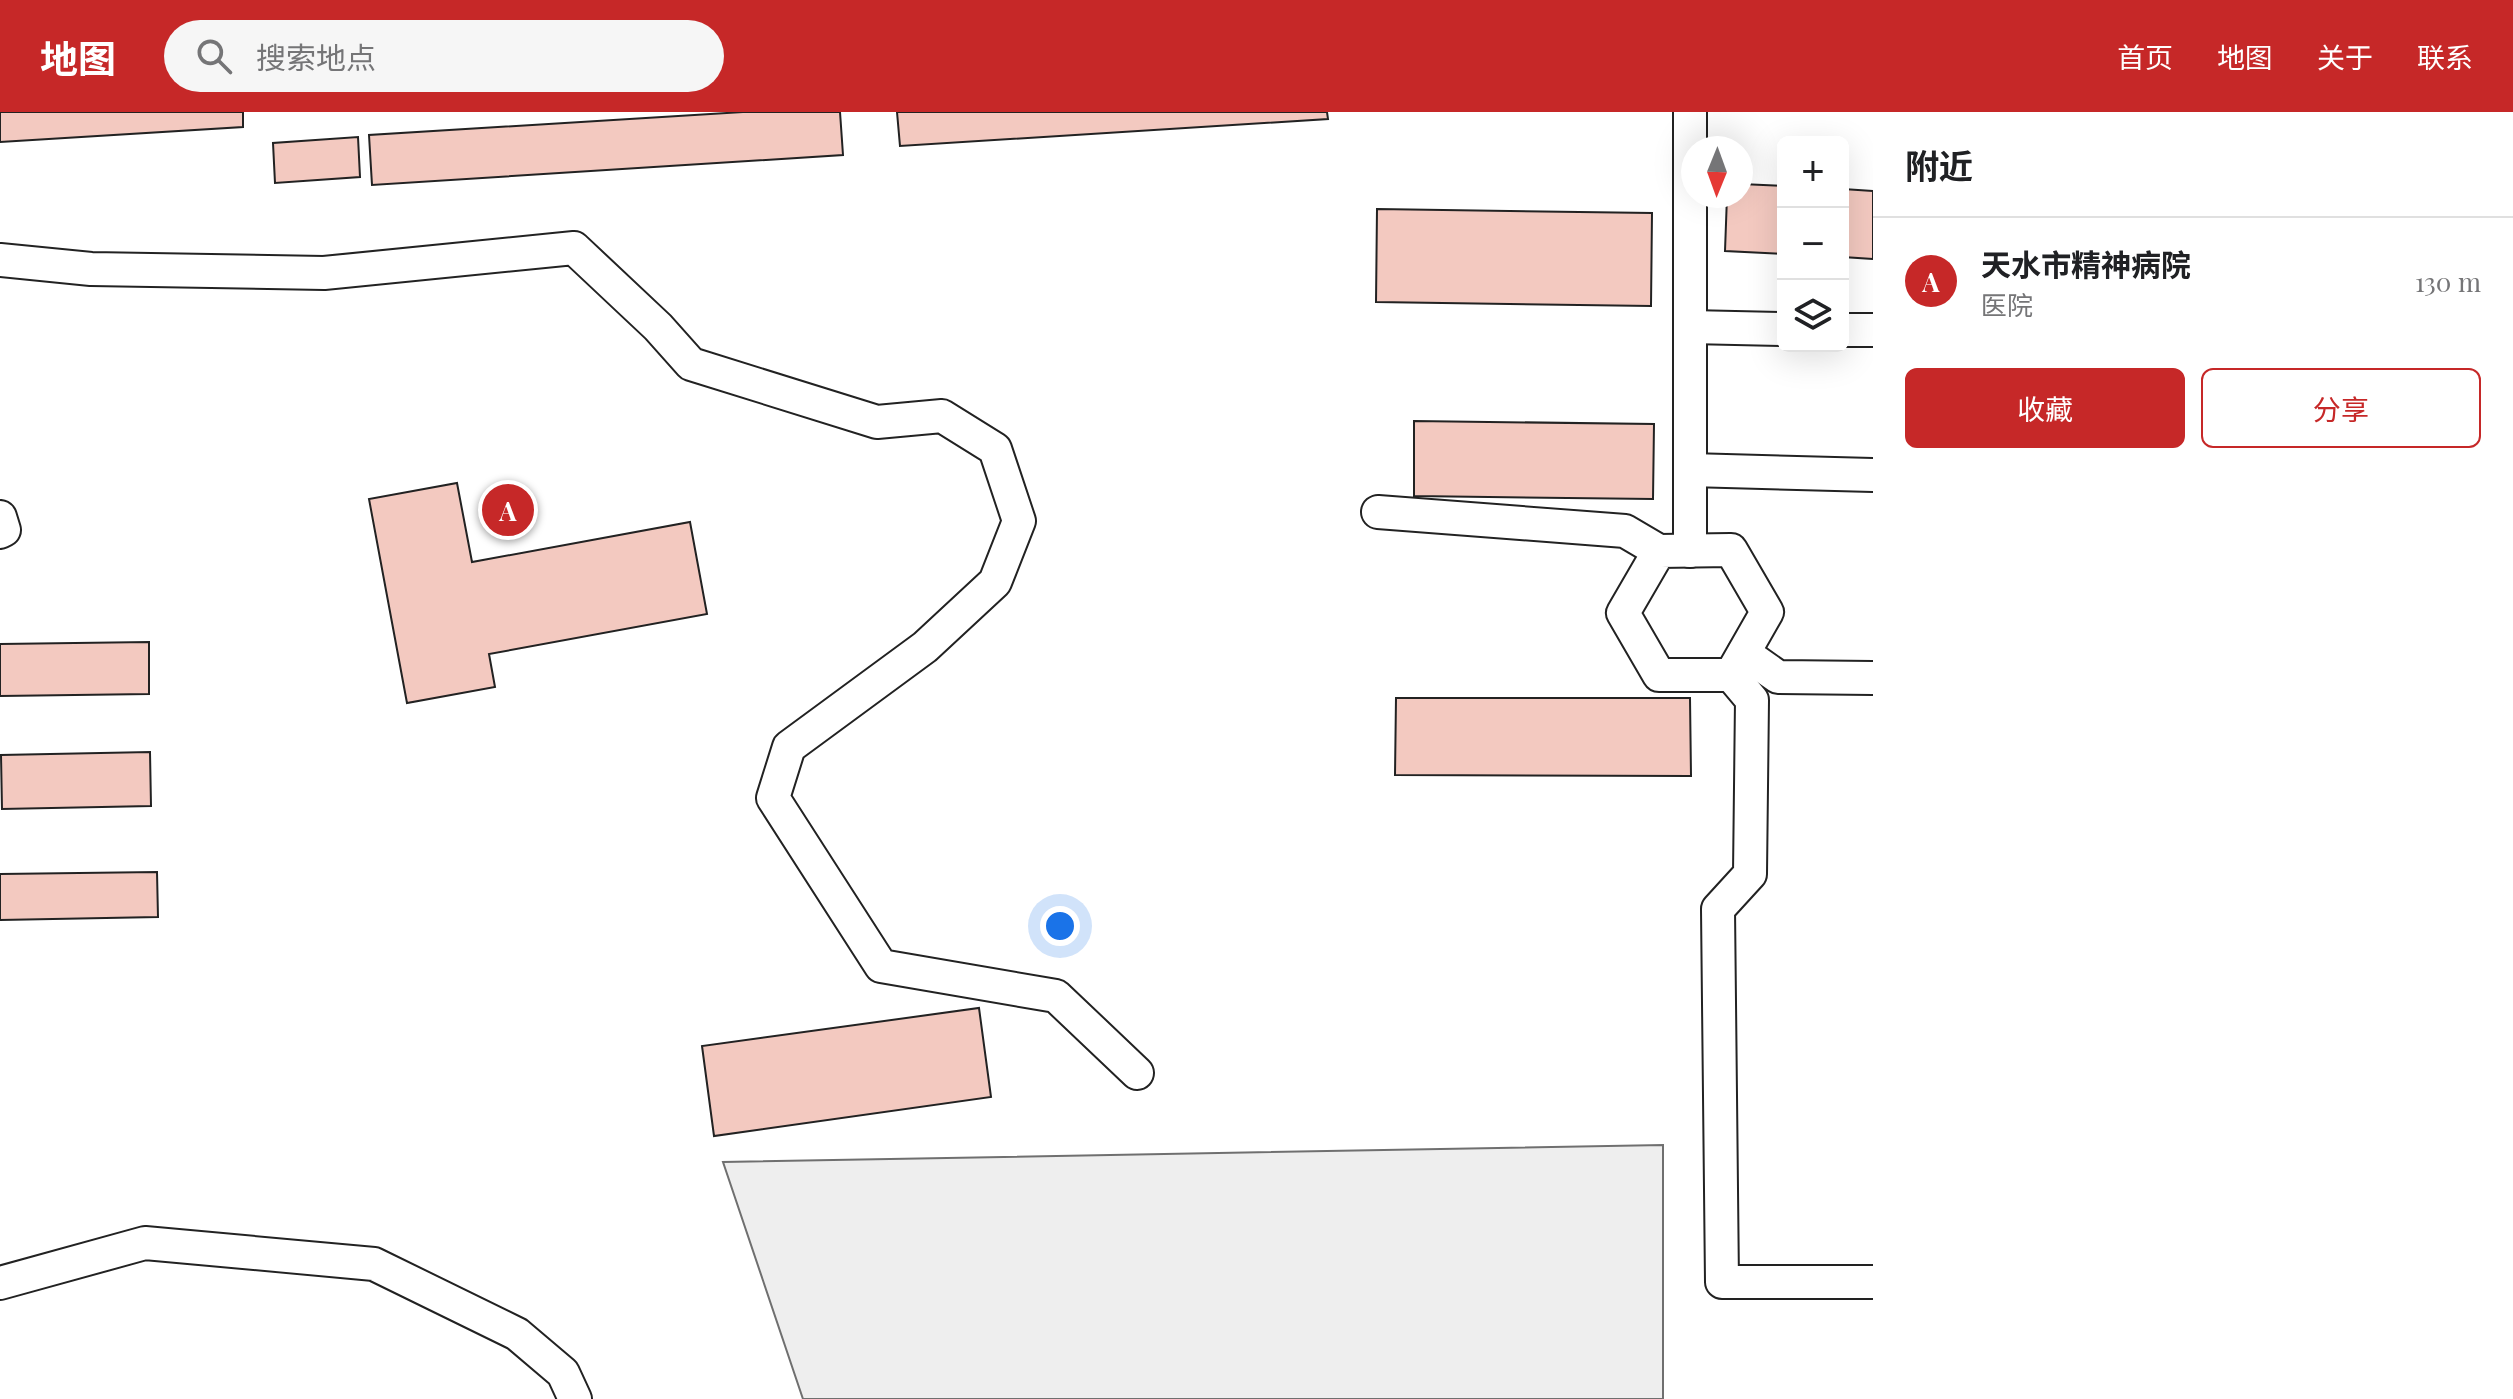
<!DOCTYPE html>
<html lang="zh">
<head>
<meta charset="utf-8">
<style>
  body { margin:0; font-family:"Playfair Display","Noto Sans SC",serif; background:#f6f6f6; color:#202124 }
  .controls { position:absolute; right:24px; top:24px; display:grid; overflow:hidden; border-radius:12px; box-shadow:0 8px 32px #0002 }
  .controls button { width:72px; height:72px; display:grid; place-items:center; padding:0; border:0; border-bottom:2px solid #e0e0e0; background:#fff; color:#202124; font:40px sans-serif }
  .compass { position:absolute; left:1681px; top:24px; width:72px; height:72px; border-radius:50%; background:#fff; box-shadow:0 8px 32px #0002; rotate:181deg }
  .you { position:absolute; left:1060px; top:814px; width:28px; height:28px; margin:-20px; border:6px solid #fff; border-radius:50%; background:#1a73e8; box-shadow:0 0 0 12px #1a73e833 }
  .badge { display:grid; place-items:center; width:52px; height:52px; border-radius:50%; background:#c62828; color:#fff; font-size:26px; font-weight:700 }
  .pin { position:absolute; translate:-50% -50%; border:4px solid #fff; box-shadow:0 2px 8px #0006 }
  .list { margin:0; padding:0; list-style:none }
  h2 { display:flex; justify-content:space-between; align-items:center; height:104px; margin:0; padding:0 32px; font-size:34px }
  h2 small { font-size:26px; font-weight:400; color:#757577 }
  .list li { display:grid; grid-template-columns:52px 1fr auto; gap:24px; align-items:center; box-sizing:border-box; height:128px; padding:0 32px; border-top:2px solid #e0e0e0 }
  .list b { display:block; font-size:30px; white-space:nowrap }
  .list p { margin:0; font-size:26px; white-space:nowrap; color:#757577 }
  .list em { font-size:26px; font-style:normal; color:#757577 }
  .actions { display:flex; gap:16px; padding:24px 32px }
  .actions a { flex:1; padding:18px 0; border:2px solid #c62828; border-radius:12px; text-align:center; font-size:28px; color:#c62828 }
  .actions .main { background:#c62828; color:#fff }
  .icon { flex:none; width:44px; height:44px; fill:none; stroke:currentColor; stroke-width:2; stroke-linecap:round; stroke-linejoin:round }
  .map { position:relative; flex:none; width:1873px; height:1287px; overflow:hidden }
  header { display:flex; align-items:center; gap:48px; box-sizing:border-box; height:112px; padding:0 40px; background:#c62828; color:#fff }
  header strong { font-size:38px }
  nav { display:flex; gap:44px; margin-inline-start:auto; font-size:28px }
  .search { width:560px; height:72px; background:#f6f6f6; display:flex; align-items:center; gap:20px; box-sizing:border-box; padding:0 28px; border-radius:44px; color:#757577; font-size:30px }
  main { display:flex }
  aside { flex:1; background:#fff }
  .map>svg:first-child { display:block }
  .green { fill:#eee; stroke:#6f6f6f; stroke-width:2 }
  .building { fill:#f3c9c0; stroke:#222; stroke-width:2 }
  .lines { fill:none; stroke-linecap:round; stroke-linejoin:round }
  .street-casing { stroke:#222; stroke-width:36 }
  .street { stroke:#fff; stroke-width:32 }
</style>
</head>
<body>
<header>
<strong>地图</strong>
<div class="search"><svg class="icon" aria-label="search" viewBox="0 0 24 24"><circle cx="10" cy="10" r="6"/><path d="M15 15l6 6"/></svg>搜索地点</div>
<nav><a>首页</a><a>地图</a><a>关于</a><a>联系</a></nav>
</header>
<main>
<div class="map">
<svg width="1873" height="1287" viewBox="0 0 1873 1287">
  <rect width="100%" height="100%" fill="#fff"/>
  <!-- green -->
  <path class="green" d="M1663 1033V1287H803L723 1050Z"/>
  <!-- building -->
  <g class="building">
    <path d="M0 0H243V15L0 30Z"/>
    <path d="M743 0H840L843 43 372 73 369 23Z"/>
    <path d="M897 0H1327L1328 7 900 34Z"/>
    <path d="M358 25 360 65 275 71 273 31Z"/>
    <path d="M1741 72 1783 74V142L1725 139 1727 84H1741Z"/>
    <path d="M1843 77 1873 79V147L1843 145Z"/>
    <path d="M1377 97 1652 101 1651 194 1376 190Z"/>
    <path d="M1414 309 1654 312 1653 387 1414 384Z"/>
    <path d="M457 371 472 450 690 410 707 502 489 542 495 575 407 591 369 387Z"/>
    <path d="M149 530V582L0 584V532Z"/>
    <path d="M1396 586H1690L1691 664 1395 663Z"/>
    <path d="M150 640 151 694 2 697 1 643Z"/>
    <path d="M157 760 158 805 0 808V762Z"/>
    <path d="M979 896 991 985 714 1024 702 934Z"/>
  </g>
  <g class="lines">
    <!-- street casing -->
    <g class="street-casing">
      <g id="street">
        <path d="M0 148 91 157 324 161 574 136 658 215 691 252 877 310 942 304 995 337 1019 409 995 470 925 535 789 635 773 686 881 854 1056 884 1137 961"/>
        <path d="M1690 215 1783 217"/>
        <path d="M1843 218H1873"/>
        <path d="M1690 358 1873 363"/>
        <path d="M1378 400 1625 419 1659 439"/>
        <path d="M0 405 4 418 0 420"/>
        <path d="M1731 438 1767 500 1731 563H1659L1623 501 1659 439Z"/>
        <path d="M1690 439V0"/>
        <path d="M1744 541 1778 565 1873 566"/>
        <path d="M1731 563 1752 588 1750 762 1718 797 1722 1170H1873"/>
        <path d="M0 1171 145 1131 374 1152 517 1222 563 1261 575 1287"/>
      </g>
    </g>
    <!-- street -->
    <use href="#street" class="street"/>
  </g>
</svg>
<div class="controls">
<button>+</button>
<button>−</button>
<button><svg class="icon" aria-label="layers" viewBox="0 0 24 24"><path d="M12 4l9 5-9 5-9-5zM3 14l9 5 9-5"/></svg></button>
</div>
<svg class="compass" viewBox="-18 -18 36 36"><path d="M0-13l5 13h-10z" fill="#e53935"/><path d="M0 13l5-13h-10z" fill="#757577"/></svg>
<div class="you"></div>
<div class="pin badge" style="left:508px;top:398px">A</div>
</div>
<aside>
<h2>附近<small></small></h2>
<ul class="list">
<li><span class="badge">A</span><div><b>天水市精神病院</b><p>医院</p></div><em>130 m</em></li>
</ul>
<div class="actions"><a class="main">收藏</a><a>分享</a></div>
</aside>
</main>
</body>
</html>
